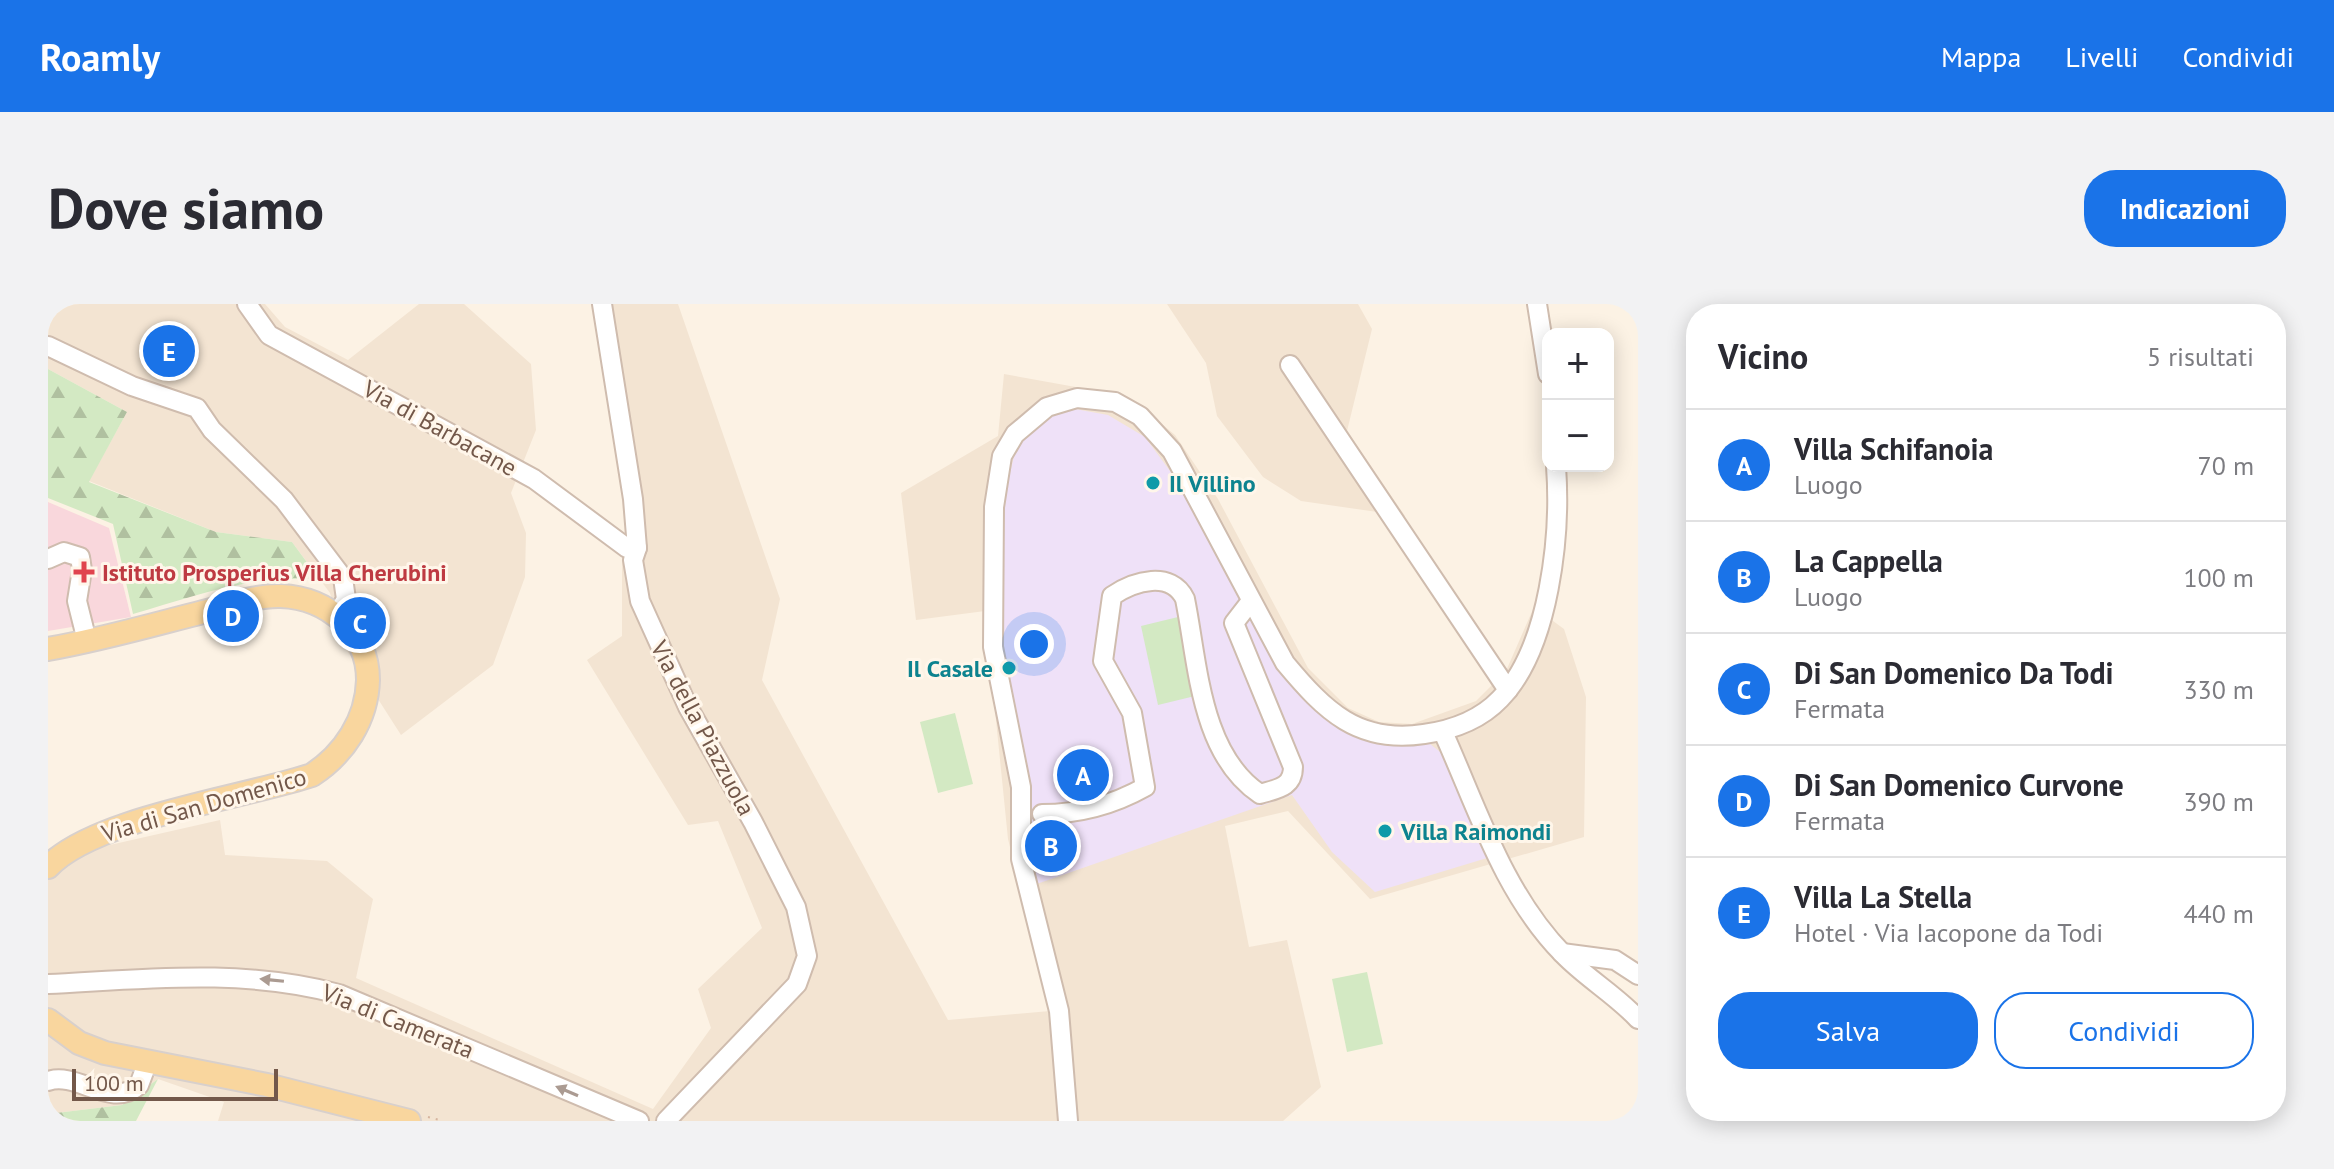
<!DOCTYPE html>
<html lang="it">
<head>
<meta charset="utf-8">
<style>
  body { margin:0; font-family:"PT Sans",sans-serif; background:#f2f2f3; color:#2b2b33 }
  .controls { position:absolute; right:24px; top:24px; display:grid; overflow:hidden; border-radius:16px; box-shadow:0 4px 20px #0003 }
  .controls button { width:72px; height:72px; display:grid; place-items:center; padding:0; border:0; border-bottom:2px solid #e1e1e2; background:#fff; color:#2b2b33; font:40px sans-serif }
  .scale { position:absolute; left:24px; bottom:20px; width:206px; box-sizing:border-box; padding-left:8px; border:4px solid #73584a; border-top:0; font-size:22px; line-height:28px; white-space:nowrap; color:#73584a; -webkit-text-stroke:6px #fff6ea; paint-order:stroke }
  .you { position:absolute; left:986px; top:340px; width:28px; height:28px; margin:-20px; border:6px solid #fff; border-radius:50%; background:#1a73e8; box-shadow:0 0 0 12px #1a73e833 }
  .badge { display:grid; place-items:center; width:52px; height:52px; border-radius:50%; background:#1a73e8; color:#fff; font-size:26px; font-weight:700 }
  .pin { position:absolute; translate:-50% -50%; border:4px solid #fff; box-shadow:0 2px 8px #0006 }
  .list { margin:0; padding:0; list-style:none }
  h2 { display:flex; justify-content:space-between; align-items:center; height:104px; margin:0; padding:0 32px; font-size:34px }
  h2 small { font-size:26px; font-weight:400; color:#7c7c81 }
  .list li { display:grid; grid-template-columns:52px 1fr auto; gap:24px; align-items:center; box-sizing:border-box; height:112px; padding:0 32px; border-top:2px solid #e1e1e2 }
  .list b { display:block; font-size:30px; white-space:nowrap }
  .list p { margin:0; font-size:26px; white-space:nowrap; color:#7c7c81 }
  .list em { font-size:26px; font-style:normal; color:#7c7c81 }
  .actions { display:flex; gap:16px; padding:24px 32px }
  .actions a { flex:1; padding:18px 0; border:2px solid #1a73e8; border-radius:32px; text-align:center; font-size:28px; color:#1a73e8 }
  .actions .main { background:#1a73e8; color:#fff }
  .map { position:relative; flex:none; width:1590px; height:817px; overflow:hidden; border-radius:32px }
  header { display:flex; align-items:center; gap:48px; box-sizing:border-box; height:112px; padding:0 40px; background:#1a73e8; color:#fff }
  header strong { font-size:38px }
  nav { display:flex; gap:44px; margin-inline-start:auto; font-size:28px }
  .intro { display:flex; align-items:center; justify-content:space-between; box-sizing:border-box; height:192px; padding:0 48px }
  h1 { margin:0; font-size:56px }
  .button { padding:20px 36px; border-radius:32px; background:#1a73e8; color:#fff; font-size:28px; font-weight:700 }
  main { display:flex; gap:48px; padding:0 48px }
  aside { flex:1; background:#fff; border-radius:32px; box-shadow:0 4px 20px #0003 }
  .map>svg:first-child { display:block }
  .residential { fill:#f3e4d2 }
  .education { fill:#efe1f8 }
  .medical { fill:#f9d7dc }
  .grass { fill:#d3e9c3 }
  .forest { fill:url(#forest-firs) }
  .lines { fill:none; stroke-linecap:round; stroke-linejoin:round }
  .minor-casing { stroke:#cfbcae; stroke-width:22 }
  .major-casing { stroke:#d8d0cc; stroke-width:26 }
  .path { stroke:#d5b49f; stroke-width:2; stroke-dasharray:2 6; stroke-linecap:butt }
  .minor { stroke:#fff; stroke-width:18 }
  .major { stroke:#f9d69e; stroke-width:22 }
  .oneway { fill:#ab9b92 }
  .culture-dot { fill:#0f9aa8; stroke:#fff6ea; stroke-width:3 }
  .health-dot { fill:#e0444e; stroke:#fff6ea; stroke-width:3 }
  .labels { text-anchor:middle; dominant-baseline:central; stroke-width:6; stroke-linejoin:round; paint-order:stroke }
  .street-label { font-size:24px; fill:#73584a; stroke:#fff6ea }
  .culture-label { font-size:24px; font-weight:bold; fill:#0d838f; stroke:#fff6ea; text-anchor:start }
  .health-label { font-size:24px; font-weight:bold; fill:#be3a42; stroke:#fff6ea; text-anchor:start }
</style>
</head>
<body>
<header>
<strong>Roamly</strong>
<nav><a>Mappa</a><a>Livelli</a><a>Condividi</a></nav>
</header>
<div class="intro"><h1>Dove siamo</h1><a class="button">Indicazioni</a></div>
<main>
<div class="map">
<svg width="1590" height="817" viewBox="0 0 1590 817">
  <defs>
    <pattern id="forest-firs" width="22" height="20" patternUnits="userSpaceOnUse" patternTransform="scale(2)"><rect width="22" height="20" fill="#d3e9c3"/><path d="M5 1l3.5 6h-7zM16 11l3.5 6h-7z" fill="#b0c0a0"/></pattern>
  </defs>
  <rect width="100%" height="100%" fill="#fcf2e4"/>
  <!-- residential -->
  <g class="residential">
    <path d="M0 0H217L237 23 300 56 371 0H416L483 60 488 126 463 189 478 229 477 273 445 361 353 431 298 345 282 289 244 238 168 228 41 177 79 108 0 65Z"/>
    <path d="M544 0H630L732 295 714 376 900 716 1002 707 960 535 937 307 868 316 853 189 950 132 956 70 1061 89 1092 102 1127 131 1170 195 1260 364 1300 404 1331 418 1364 420 1428 397 1458 367 1486 303 1516 325 1538 393 1536 533 1322 595 1240 507 1177 522 1201 643 1239 636 1273 783 1235 817H170L176 798 110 775 74 801 0 810V548L53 543 172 516 177 551 279 557 325 595 308 674 605 805 663 724 650 685 714 624 670 517 640 521 539 356 574 332V259L583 222Z"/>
    <path d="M1119 0H1310L1324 25 1299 127 1357 212 1253 197 1215 173 1169 112 1158 59Z"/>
  </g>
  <!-- education -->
  <path class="education" d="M1027 105 1060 111 1097 133 1133 182 1253 390 1277 415 1312 435 1338 440 1377 436 1396 451 1439 554 1327 588 1284 548 1244 491 983 582 981 485 967 407 949 341 958 186 966 152 982 124 1000 112Z"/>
  <!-- medical -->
  <path class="medical" d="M0 198 61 224 83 313 0 327Z"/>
  <!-- grass -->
  <g class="grass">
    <path d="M1130 313 1147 392 1110 401 1093 322Z"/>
    <path d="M907 409 925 480 890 489 872 418Z"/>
    <path d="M1319 668 1335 740 1299 748 1284 675Z"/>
  </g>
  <!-- forest -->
  <g class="forest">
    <path d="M0 65 79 108 41 178 168 228 244 238 272 276C207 269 147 292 85 310L65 220 0 194Z"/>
    <path d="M110 775 88 817H0V810L74 801Z"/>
  </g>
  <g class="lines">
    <!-- minor casing -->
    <g class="minor-casing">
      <g id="minor">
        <path d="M199 0 221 31 486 175 579 244H589"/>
        <path d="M554 0 585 195 589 244 585 256 592 297 640 403 705 518 748 603 759 652 749 680 618 817"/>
        <path d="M1489 0 1500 70"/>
        <path d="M0 42 84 82 149 104 164 126 236 196 295 274 298 295 288 312"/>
        <path d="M1242 61 1460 386"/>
        <path d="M0 255 16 248 32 253 34 266 29 297 39 337"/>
        <path d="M1395 428C1429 503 1455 589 1515 650 1538 674 1568 691 1590 715"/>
        <path d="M994 510C1031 510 1065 501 1097 483L1084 409 1055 357 1064 292C1086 277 1123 266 1137 295 1150 359 1152 450 1212 490 1228 485 1245 484 1245 463L1186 319 1203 297"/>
        <path d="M1514 649 1567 656 1590 671"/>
        <path d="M0 680C98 675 195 664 291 690L591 817"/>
        <path d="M0 777C30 767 63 806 91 781L100 757"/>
        <path d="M1020 817 1011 707 973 555V483L945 343 946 203 954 152 967 130 999 103 1029 94 1067 98 1092 112 1124 147 1237 359C1277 407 1310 440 1376 430 1404 426 1432 416 1452 395 1502 344 1513 230 1508 162"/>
      </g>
    </g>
    <!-- major casing -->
    <g class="major-casing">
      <g id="major">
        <path d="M0 345C52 336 104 321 155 308 180 302 207 291 233 292 280 294 320 328 320 376 319 416 296 450 264 471 195 494 46 514 0 563"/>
        <path d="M0 716 31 739 57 749 219 781 361 817"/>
      </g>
    </g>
    <!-- path -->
    <path class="path" d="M380 813 395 817"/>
    <!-- minor -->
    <use href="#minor" class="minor"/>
    <!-- major -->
    <use href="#major" class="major"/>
  </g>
  <!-- one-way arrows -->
  <defs><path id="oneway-solid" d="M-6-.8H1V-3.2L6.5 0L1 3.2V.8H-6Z" transform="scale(2)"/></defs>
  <g class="oneway">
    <use href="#oneway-solid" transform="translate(224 676) rotate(-174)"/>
    <use href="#oneway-solid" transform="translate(519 787) rotate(-157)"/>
  </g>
  <!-- markers -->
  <g class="culture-dot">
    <circle cx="1105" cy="179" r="8"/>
    <circle cx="961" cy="364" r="8"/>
    <circle cx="1337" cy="527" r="8"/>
  </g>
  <path class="health-dot" d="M32 256h8v8h8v8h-8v8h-8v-8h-8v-8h8z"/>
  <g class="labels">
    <!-- street labels -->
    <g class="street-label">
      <text transform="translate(392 124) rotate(29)">Via di Barbacane</text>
      <text transform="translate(655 424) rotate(62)">Via della Piazzuola</text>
      <text transform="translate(156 501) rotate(-16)">Via di San Domenico</text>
      <text transform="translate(350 717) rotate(22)">Via di Camerata</text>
    </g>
    <!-- culture labels -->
    <g class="culture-label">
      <text x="1121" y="179">Il Villino</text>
      <text x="945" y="364" text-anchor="end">Il Casale</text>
      <text x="1353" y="527">Villa Raimondi</text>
    </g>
    <!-- health labels -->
    <g class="health-label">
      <text x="54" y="268">Istituto Prosperius Villa Cherubini</text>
    </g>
  </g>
</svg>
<div class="controls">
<button>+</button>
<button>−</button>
</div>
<div class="scale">100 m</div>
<div class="you"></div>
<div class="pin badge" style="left:1035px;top:471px">A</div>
<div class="pin badge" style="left:1003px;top:542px">B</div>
<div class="pin badge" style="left:312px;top:319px">C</div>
<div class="pin badge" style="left:185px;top:312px">D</div>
<div class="pin badge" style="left:121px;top:47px">E</div>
</div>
<aside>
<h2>Vicino<small>5 risultati</small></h2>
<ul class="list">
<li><span class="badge">A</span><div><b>Villa Schifanoia</b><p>Luogo</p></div><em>70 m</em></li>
<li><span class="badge">B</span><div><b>La Cappella</b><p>Luogo</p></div><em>100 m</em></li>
<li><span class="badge">C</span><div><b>Di San Domenico Da Todi</b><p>Fermata</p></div><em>330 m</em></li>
<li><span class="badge">D</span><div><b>Di San Domenico Curvone</b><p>Fermata</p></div><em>390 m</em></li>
<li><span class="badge">E</span><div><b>Villa La Stella</b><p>Hotel · Via Iacopone da Todi</p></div><em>440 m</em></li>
</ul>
<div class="actions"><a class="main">Salva</a><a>Condividi</a></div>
</aside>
</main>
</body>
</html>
